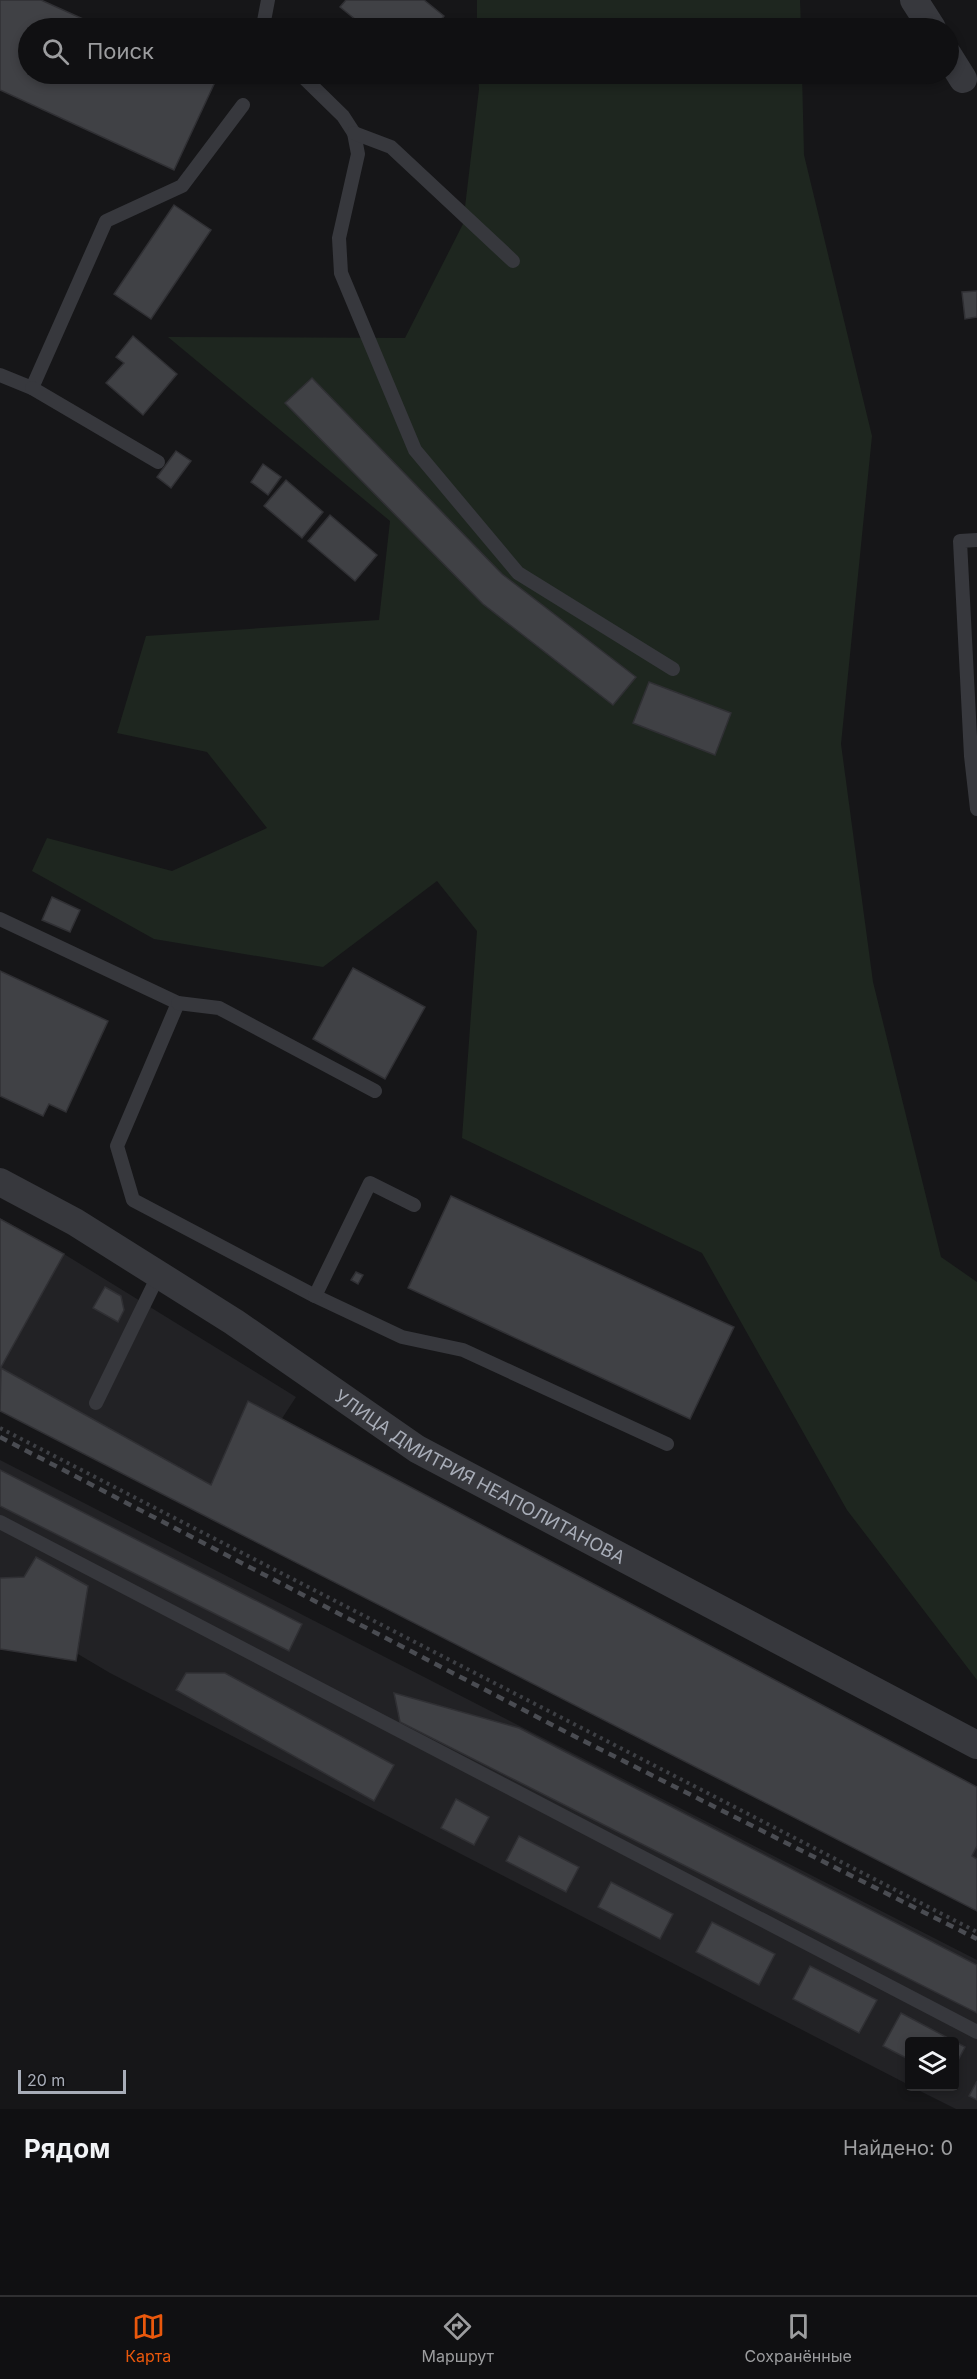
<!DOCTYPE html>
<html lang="ru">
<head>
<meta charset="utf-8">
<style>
  body { margin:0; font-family:Inter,sans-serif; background:#1e1e20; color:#f1f3f6 }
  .controls { position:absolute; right:18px; bottom:18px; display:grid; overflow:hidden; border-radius:6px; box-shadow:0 3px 9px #0003 }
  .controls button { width:54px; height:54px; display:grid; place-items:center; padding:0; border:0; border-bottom:2px solid #303032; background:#101012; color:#f1f3f6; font:30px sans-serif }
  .scale { position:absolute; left:18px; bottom:15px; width:108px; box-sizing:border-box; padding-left:6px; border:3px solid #a8adb8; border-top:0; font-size:16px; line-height:21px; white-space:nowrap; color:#a8adb8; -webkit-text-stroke:4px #111113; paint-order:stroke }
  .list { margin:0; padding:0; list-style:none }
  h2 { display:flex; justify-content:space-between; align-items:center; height:78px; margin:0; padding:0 24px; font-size:26px }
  h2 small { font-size:20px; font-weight:400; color:#9c9d9f }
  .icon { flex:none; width:33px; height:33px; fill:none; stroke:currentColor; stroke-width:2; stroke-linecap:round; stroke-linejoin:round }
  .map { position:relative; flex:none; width:977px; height:2109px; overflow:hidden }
  .search { position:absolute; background:#101012; box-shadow:0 3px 9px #0003; left:18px; right:18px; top:18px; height:66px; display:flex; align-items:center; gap:15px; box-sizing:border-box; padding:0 21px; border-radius:33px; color:#9c9d9f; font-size:22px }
  .sheet { height:186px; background:#101012 }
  nav { display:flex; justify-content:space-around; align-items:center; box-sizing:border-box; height:84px; border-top:2px solid #303032; background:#101012; font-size:16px; color:#9c9d9f }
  nav a { display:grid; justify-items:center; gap:3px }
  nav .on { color:#ea580c }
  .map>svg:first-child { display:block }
  .built { fill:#222225 }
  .green { fill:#1e261f }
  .building { fill:#404145; stroke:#303034; stroke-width:1.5 }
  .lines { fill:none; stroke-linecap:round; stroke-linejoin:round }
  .path { stroke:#3d3f44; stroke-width:4; stroke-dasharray:3 4.5; stroke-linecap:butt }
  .lane { stroke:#37383d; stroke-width:14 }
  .street { stroke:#37383d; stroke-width:28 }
  .rail { stroke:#4a4c52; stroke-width:4.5; stroke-dasharray:8 6; stroke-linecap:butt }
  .labels { text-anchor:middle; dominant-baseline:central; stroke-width:5; stroke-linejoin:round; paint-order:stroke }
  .street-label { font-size:18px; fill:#a8adb8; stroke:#111113 }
</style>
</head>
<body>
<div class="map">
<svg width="977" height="2109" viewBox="0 0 977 2109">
  <rect width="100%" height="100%" fill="#161618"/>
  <!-- built -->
  <g class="built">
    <path d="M0 1218 64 1254 296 1397 281 1420 977 1787V1911L0 1411Z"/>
    <path d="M0 1460 977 1960V2109H956L912 2087 954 2086V2042H910L909 2085 110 1673 0 1608Z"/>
  </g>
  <!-- green -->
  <g class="green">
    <path d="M477 0H800L801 28H477Z"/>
    <path d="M478 74H802L804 155 872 436 841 744 873 982 941 1257 977 1282V1680L847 1510 702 1253 462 1138 477 931 437 881 323 967 154 939 32 871 47 838 172 871 267 828 207 752 117 733 146 636 379 620 390 521 168 337 405 338 463 224 479 89Z"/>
  </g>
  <!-- building -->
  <g class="building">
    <path d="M0 0H41L103 28H28V74H201L216 80 174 170 0 90Z"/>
    <path d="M346 0H424L444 16 434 28H366L340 7Z"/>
    <path d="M174 205 211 230 151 319 114 294Z"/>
    <path d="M977 291V317L965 319 962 292Z"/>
    <path d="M133 336 177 374 143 415 106 383 124 363 116 357Z"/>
    <path d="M312 378 502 574 636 677 613 705 483 604 285 403Z"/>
    <path d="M176 451 191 461 171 488 157 477Z"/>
    <path d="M263 464 281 477 268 495 251 482Z"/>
    <path d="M286 480 323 512 302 538 264 506Z"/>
    <path d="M330 515 377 555 355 581 308 541Z"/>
    <path d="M649 682 731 713 715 755 633 723Z"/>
    <path d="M52 897 80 910 70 932 42 920Z"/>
    <path d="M353 968 425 1007 385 1079 313 1039Z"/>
    <path d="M0 971 108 1021 66 1112 49 1104 43 1116 0 1096Z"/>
    <path d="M451 1196 734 1327 690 1419 408 1288Z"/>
    <path d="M0 1219 64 1254 0 1369Z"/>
    <path d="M356 1272 363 1275 358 1284 351 1280Z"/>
    <path d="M105 1287 121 1296 124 1310 118 1322 93 1308Z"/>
    <path d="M1 1368 211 1485 248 1401 977 1787V1846L972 1856 977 1859V1911L0 1411Z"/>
    <path d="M0 1470 302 1624 289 1651 0 1506Z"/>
    <path d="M36 1557 88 1586 76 1661 0 1649V1578L24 1577Z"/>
    <path d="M186 1673H225L394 1765 374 1801 176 1690Z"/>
    <path d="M394 1693 519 1728 977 1965V2013L400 1722Z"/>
    <path d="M456 1799 489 1817 474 1845 441 1828Z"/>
    <path d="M519 1836 579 1867 566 1892 506 1861Z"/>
    <path d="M611 1882 673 1914 660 1939 598 1907Z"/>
    <path d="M712 1922 775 1954 759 1985 696 1952Z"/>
    <path d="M810 1966 877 2000 859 2033 793 1999Z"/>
    <path d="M901 2013 965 2047 954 2068V2042H910V2060L883 2046Z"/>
    <path d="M977 2081V2100L969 2096Z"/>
  </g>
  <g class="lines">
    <!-- path -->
    <path class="path" d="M0 1428 977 1932"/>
    <!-- lane -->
    <g class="lane">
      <path d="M268 28 264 21 268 0"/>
      <path d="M300 74 343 116 354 133 358 154 339 238 341 273 415 450 518 573 673 669"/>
      <path d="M354 133 391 147 513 261"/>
      <path d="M0 375 32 388 106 221 182 186 243 105"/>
      <path d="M32 388 158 462"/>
      <path d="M977 540 960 541 971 756 977 809"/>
      <path d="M0 919 178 1003 117 1146 133 1200 315 1296 402 1337 463 1350 667 1444"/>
      <path d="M178 1003 219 1008 375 1091"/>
      <path d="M315 1296 370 1183 414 1205"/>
      <path d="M96 1403 159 1274"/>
      <path d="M0 1522 977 2032"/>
    </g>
    <!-- street -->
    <g class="street">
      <path d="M914 0 932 28"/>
      <path d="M948 55 963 79"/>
      <path id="s1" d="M0 1182 75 1222 234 1322 417 1449 977 1745"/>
    </g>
    <!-- rail -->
    <path class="rail" d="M0 1437 566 1732 977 1939"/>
  </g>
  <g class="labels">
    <!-- street labels -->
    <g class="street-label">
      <text stroke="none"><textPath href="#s1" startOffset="564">УЛИЦА ДМИТРИЯ НЕАПОЛИТАНОВА</textPath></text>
    </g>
  </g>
</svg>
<div class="controls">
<button><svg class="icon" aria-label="layers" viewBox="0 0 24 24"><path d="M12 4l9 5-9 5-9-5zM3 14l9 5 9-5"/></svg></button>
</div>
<div class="scale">20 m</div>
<div class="search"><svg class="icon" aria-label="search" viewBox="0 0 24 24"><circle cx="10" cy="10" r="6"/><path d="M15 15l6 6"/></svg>Поиск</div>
</div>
<section class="sheet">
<h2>Рядом<small>Найдено: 0</small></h2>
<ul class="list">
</ul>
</section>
<nav>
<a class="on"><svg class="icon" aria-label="map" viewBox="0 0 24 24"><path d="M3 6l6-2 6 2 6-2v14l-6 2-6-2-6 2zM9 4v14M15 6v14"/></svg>Карта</a>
<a><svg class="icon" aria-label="directions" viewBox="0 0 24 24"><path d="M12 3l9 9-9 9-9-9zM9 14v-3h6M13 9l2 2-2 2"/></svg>Маршрут</a>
<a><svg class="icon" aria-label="saved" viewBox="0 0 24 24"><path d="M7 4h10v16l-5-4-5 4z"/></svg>Сохранённые</a>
</nav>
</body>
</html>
